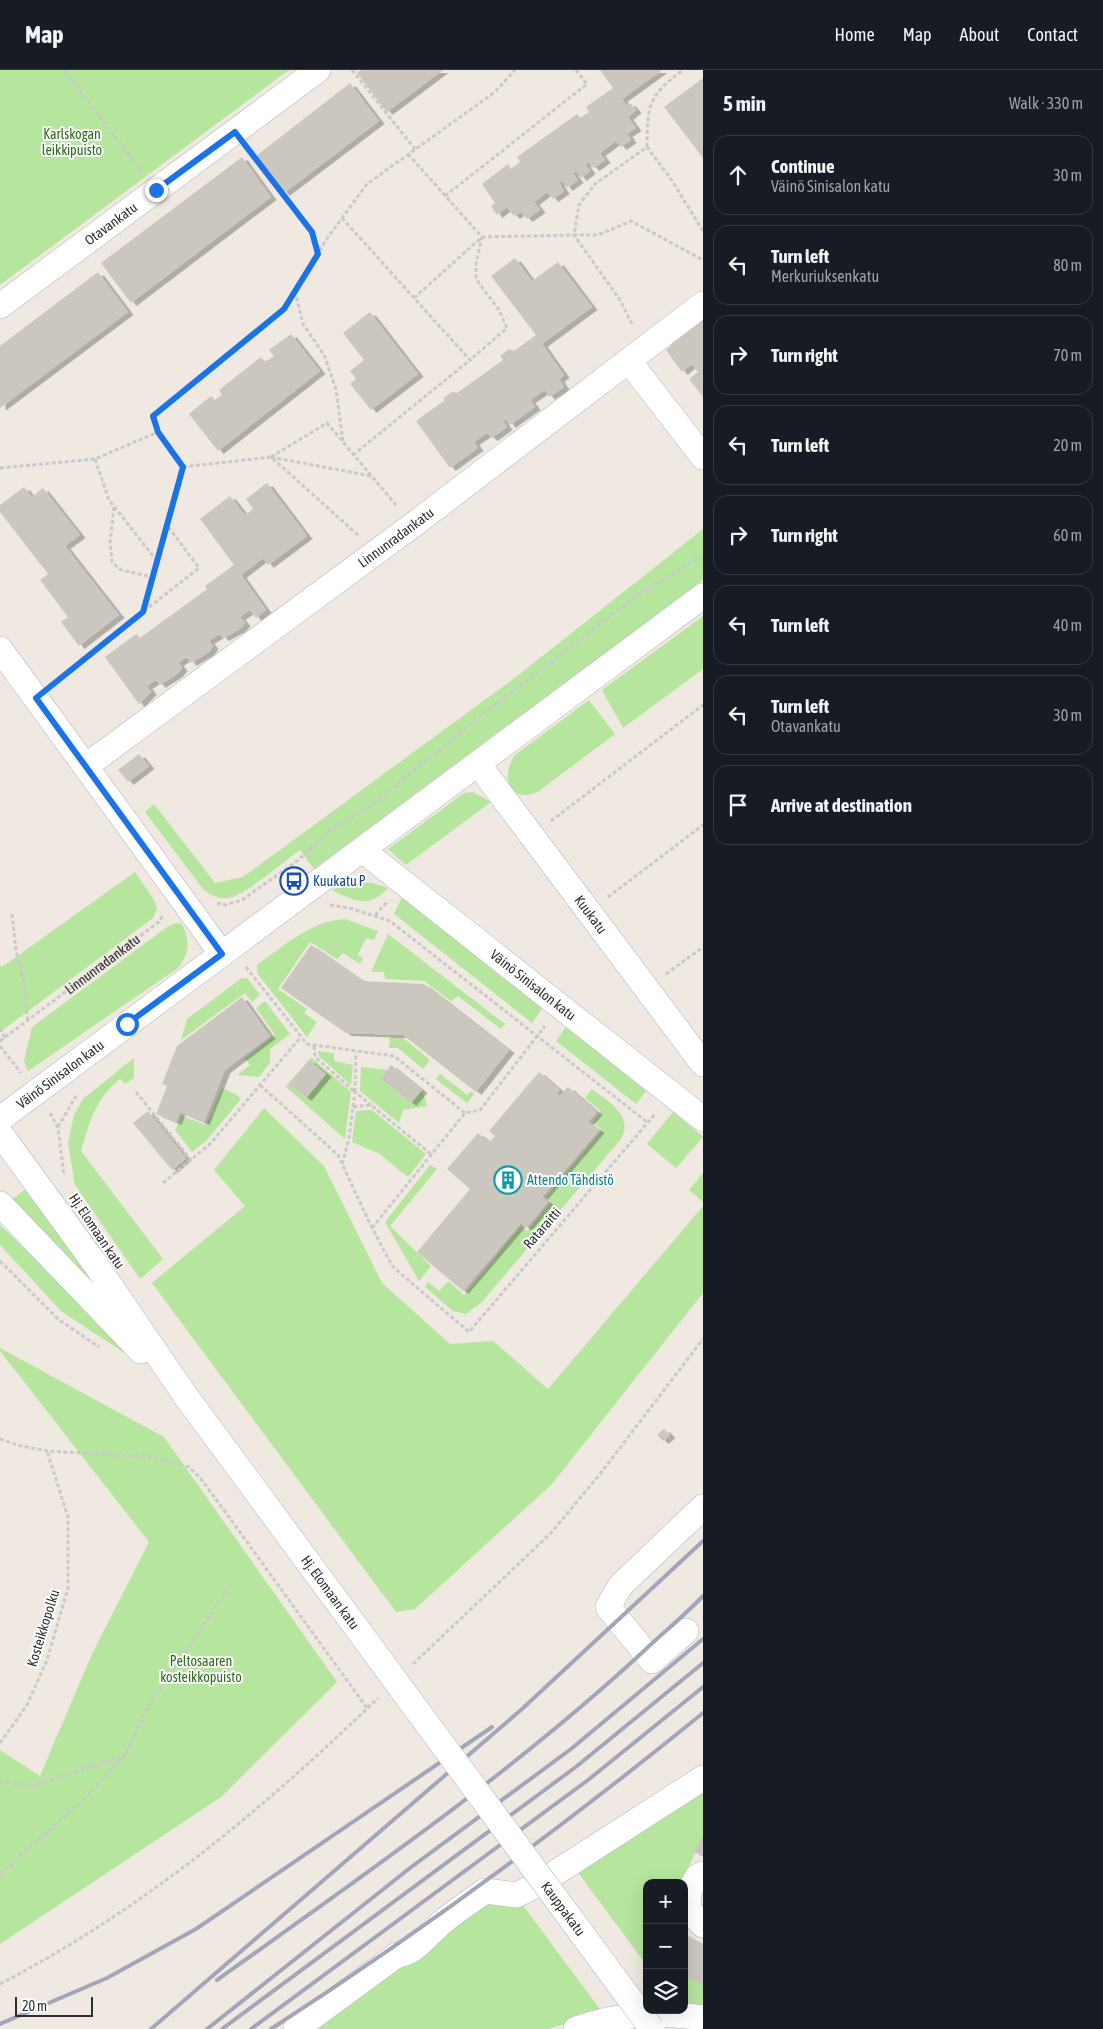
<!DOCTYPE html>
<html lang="en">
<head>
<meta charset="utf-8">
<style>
  body { margin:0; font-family:"Asap Condensed",sans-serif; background:#20242c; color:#f1f3f6 }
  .controls { position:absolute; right:15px; bottom:15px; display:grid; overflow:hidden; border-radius:10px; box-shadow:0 5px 20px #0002 }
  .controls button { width:45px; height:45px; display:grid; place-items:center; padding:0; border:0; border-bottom:1px solid #363941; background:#171b24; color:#f1f3f6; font:25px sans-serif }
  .scale { position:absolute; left:15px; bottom:12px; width:78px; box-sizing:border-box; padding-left:5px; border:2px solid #2e2e2e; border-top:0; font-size:14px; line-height:18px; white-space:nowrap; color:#2e2e2e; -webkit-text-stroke:4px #fff; paint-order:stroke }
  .stop { position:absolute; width:15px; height:15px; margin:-11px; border:4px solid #1a73e8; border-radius:50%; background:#fff }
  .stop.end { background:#1a73e8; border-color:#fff; box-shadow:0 1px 5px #0008 }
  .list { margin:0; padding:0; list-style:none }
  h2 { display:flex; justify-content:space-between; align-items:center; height:65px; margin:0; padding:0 20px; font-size:21px }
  h2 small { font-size:16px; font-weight:400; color:#9ea1a6 }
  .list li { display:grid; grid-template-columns:32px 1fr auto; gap:15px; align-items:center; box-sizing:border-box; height:80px; margin:0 10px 10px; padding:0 10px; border:1px solid #363941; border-radius:15px }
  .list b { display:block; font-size:19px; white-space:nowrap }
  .list p { margin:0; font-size:16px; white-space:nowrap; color:#9ea1a6 }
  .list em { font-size:16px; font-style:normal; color:#9ea1a6 }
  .icon { flex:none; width:28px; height:28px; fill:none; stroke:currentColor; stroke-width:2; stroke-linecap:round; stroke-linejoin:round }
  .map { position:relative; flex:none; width:703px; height:1959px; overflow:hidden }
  header { display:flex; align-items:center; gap:30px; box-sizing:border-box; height:70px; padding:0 25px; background:#171b24; border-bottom:1px solid #363941 }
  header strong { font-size:24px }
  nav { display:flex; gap:28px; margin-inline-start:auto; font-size:18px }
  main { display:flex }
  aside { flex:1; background:#171b24 }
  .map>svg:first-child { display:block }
  .green { fill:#b6e59e }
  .building { fill:#cbc7bf; filter:url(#shadow) }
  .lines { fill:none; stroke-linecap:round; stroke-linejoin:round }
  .minor-casing { stroke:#b4b7c1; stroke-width:26 }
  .path { stroke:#c9c9c9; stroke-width:3; stroke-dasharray:4 2.5; stroke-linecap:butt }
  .minor { stroke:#fff; stroke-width:25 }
  .rail { stroke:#a3a6b8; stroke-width:4 }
  .minor-bridge-casing { stroke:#b4b7c1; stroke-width:26; stroke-linecap:butt }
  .minor-bridge { stroke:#fff; stroke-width:25 }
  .route { stroke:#1a73e8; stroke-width:6 }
  .labels { text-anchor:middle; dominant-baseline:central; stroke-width:4; stroke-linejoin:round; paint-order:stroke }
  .park-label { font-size:14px; fill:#2c6e1b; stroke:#fff }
  .street-label { font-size:14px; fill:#2e2e2e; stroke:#fff }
  .transit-label { font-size:14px; fill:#164399; stroke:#fff; text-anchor:start }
  .culture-label { font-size:14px; fill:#0d838f; stroke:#fff; text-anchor:start }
</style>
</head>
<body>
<header>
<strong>Map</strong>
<nav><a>Home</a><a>Map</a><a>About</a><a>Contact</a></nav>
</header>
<main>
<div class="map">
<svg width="703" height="1959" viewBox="0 0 703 1959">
  <defs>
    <filter id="shadow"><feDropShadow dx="5.5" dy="3" stdDeviation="0" flood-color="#0004"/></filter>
  </defs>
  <rect width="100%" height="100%" fill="#efe9e1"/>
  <!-- green -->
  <g class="green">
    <path d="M0 0H289L0 215Z"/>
    <path d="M703 459V510L314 799 300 780C284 791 245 826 228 828 217 829 210 825 203 819L145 742 154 734 215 813 243 807 516 607Z"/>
    <path d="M703 546V599L623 658 602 620Z"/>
    <path d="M589 630 615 664 539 721C509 736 500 706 515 685Z"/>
    <path d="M473 722 491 732 406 795 388 779 464 723Z"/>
    <path d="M135 802 154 830 157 839 153 848 0 962V895L2 897Z"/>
    <path d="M352 812 372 813 388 818C369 839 354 831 332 820Z"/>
    <path d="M402 827 542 939 532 953 394 844Z"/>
    <path d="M345 849 378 861 374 870 366 868 358 885 363 888 360 894 343 883 337 889 310 872 278 919 307 939 304 943 317 952 307 967 257 903V895C284 876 310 851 345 849Z"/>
    <path d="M176 853 182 854C190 871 190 883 178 898L28 1001 24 991 32 957 167 857Z"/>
    <path d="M388 864 505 954 501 959 458 926 451 931 424 911 385 909 384 902H371Z"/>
    <path d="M242 908 248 909 260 925 252 932 245 923 181 970 187 949Z"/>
    <path d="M265 931 290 964 270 979V993L259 1007 237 1005 250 995 245 988 275 965 256 938Z"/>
    <path d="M566 957 646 1021 636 1034 556 971Z"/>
    <path d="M390 967H402L430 990 423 999 398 978H389Z"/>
    <path d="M318 981 334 983V991L353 995 351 1015 319 986Z"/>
    <path d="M311 987 351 1022 345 1069 286 1017 288 1014 306 1028 326 1004 309 990Z"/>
    <path d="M134 988V1008L125 1014 120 1009C95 1030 90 1050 81 1081L163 1189 140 1209 75 1115 68 1073 74 1045 83 1029Z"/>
    <path d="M361 997 387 1000 380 1009 411 1033 422 1020 427 1036 403 1040 399 1053 360 1021Z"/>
    <path d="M440 1004 467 1025 471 1021 474 1024 467 1033 436 1009Z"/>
    <path d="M222 1018 237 1025 241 1029 207 1070 192 1082 175 1060 182 1046 206 1055Z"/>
    <path d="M592 1019C608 1032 634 1045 621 1069L481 1233 466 1244 453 1241 425 1217 428 1212 439 1221 448 1211 464 1225 521 1156 527 1161 551 1132 546 1127 602 1060 593 1052 601 1041 585 1028Z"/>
    <path d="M264 1038 324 1096 382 1213 450 1274 493 1271 548 1319 703 1136V1223L552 1414 415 1539 396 1542 152 1213 245 1136 214 1100Z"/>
    <path d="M372 1040 426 1084 408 1107 378 1083 352 1072 356 1041Z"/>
    <path d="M673 1042 703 1067 676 1098 647 1074Z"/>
    <path d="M430 1095 437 1099 390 1156 431 1196 419 1211 385 1152Z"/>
    <path d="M703 1103V1132L689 1120Z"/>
    <path d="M25 1120 89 1205 91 1210 89 1212 12 1129Z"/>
    <path d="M0 1155 122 1274 126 1284 61 1241 0 1175Z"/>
    <path d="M0 1278 164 1367 337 1612 221 1727 0 1874V1680L40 1706 92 1584 149 1472 0 1281Z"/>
    <path d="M703 1714V1766L681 1813H647V1896L577 1801Z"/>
    <path d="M508 1815 602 1942 548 1959H303Z"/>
    <path d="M684 1905 703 1915V1938L684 1936Z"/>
  </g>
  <!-- building -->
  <g class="building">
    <path d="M361 0H443L387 42 357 3Z"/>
    <path d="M600 0H662L622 29 626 35 630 33 636 40 628 47 636 58 627 64 631 70 621 77 616 71 600 83 605 90 594 98 588 92 585 94 590 101 581 108 576 101 573 103 578 110 567 118 562 111 559 113 564 121 553 129 547 122 534 132 540 140 527 149 521 142 514 146 507 137 497 145 491 136 495 133 482 114 508 94 511 99 520 92 517 87 577 44 580 48 589 42 586 37 613 18Z"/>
    <path d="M703 8V88L664 37Z"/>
    <path d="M350 13 379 51 284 123 256 86Z"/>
    <path d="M242 87 271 127 131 233 101 193Z"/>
    <path d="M515 188 532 211 558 192 592 237 542 274 564 305 559 309 564 317 549 327 545 320 530 330 535 337 510 355 506 349 503 351 507 357 492 368 487 363 474 372 478 378 450 398 416 351 445 330 443 328 452 322 457 323 503 290 500 286 509 279 514 281 536 265 491 206Z"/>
    <path d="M98 202 128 242 0 338V276Z"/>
    <path d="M370 242 418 304 371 340 350 314 356 309 350 301 364 290 343 263Z"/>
    <path d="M703 250V327L689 309 698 302 692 294 682 302 666 280 671 276 669 270Z"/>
    <path d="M291 264 320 301 218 381 189 344 211 326 215 330 222 325 219 320 261 287 265 292 274 286 269 280Z"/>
    <path d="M267 413 307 466 268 495 263 488 241 505 266 540 256 548 250 540 240 547 245 553 240 559 223 568 220 564 209 571 213 576 209 582 191 593 187 587 178 593 182 598 177 604 160 615 156 610 147 616 151 622 139 634 105 587 136 564 140 568 207 519 205 516 234 495 200 449 230 426 245 445 253 439 246 429Z"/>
    <path d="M24 417 32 427 43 418 80 465 65 476 119 545 79 576 61 552 68 547 40 510 48 504 0 442V435Z"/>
    <path d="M139 684 149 696 128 712 118 700Z"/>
    <path d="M311 875 363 911 424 914 509 980 476 1022 403 965 346 963 281 918Z"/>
    <path d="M242 927 270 966 225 1000 204 1052 180 1042 176 1052 156 1044 167 1016 162 1014 177 976Z"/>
    <path d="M309 990 326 1004 306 1028 288 1014Z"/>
    <path d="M391 995 422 1020 411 1033 380 1009Z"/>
    <path d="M539 1002 560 1020 557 1023 560 1026 568 1017 597 1042 588 1052 599 1060 542 1127 548 1132 526 1158 521 1153 463 1221 417 1182 470 1119 447 1099 478 1063 489 1072 495 1066 489 1061Z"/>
    <path d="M148 1041 186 1088 172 1100 133 1053Z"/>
    <path d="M664 1359 670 1365 663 1371 657 1365Z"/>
    <path d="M703 1766V1786L694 1782Z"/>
    <path d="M684 1864 703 1874V1915L684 1905Z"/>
  </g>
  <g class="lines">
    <!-- minor casing -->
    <g class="minor-casing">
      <g id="minor">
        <path id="s2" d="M0 236 318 0"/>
        <path d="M629 291 703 387"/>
        <path d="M0 579 222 884"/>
        <path id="s3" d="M478 694 703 994"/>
        <path id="s4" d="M86 696 413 455 703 234"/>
        <path id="s5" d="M362 780 703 1049"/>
        <path id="s6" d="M0 1049 703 526"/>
        <path d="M0 1063 96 1195 185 1325"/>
        <path d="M0 1134 141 1281"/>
        <path d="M686 1561 652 1591 608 1537 620 1516 703 1437"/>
        <path d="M703 1804 698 1806 689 1821 688 1840 703 1855"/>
        <path d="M296 1959 397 1885C416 1882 424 1868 438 1856 452 1843 470 1832 485 1821L516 1825 535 1816 703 1708"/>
        <path d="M576 1959C621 1944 655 1941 703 1948"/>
      </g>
    </g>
    <!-- path -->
    <g class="path">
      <path d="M64 0 141 101"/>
      <path d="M352 0 415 79"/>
      <path d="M647 77C647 35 649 25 683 0"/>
      <path d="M250 81 311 162 318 184"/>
      <path d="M408 84 482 167 476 193V209L499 240 507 258 470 290"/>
      <path d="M445 126 587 14 576 0"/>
      <path d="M342 148 470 290 353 385"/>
      <path d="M703 161 671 109 647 77 595 114 579 135 574 165H598L631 151 703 190"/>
      <path d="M295 221 303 254 324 285 336 319 343 372"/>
      <path d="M414 228 482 167 574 165 620 230 633 256"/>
      <path d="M271 387 327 353 396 435"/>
      <path d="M271 387 371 406"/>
      <path d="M95 389 109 430 157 491"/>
      <path d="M183 397 271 387 358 465"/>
      <path d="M0 398 95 389 158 362"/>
      <path d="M114 437 110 472 112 492 121 500 152 507"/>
      <path d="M144 541 199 498 167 455"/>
      <path d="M56 612 143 542 183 397 158 362 153 346 283 239 328 167 367 114 495 22 515 0"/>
      <path d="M551 751 703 635"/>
      <path d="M608 827 703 755"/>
      <path d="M217 833 225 835 242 830 297 791 333 758 374 734 464 659 637 525 703 485"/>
      <path d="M330 835 349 838 390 851 647 1052"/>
      <path d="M12 844 16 881 26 920V939L28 951"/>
      <path d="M375 845 388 831"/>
      <path d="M246 897 307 974 394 986 465 1043"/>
      <path d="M666 904 703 877"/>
      <path d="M0 958 5 968"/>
      <path id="s1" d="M0 971 160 851 163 845"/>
      <path d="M0 976 21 1003"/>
      <path d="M314 976 315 987 355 1022"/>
      <path d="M260 1015 338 1085 372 1158 393 1197 469 1262 655 1044"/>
      <path d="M136 1022 191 1090"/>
      <path d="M355 1022 356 982"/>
      <path d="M353 1037 355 1022 371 1035"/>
      <path d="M50 1043 58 1058 64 1106"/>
      <path d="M58 1057 76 1026"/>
      <path d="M342 1094 349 1069 353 1037 371 1035 432 1085"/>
      <path d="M163 1113 210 1074 300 968"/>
      <path d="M372 1158 465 1043 480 1040 545 956"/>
      <path d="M0 1191 58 1249 99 1277"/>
      <path d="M0 1369 17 1375 47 1381 150 1387 189 1397 201 1409 226 1443 367 1638"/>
      <path d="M413 1594 551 1463 600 1404 703 1269"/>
      <path d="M0 1673 27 1635 47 1590 68 1518V1447L47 1381"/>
      <path d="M0 1710 30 1717 123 1686"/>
      <path d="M0 1804 84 1729 125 1685 148 1637 229 1517"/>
      <path d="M0 1914C144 1839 262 1740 378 1628"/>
    </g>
    <!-- minor -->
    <use href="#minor" class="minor"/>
    <!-- rail -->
    <g class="rail">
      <path d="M217 1910C364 1805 512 1703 645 1580 664 1562 685 1545 703 1526"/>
      <path d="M0 1954 107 1908 196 1859 492 1657"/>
      <path d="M151 1959 522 1639 703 1471"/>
      <path d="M207 1959 410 1798 571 1679 703 1569"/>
      <path d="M222 1959 577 1696 703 1593"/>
      <path d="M251 1959 588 1710 703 1617"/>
      <path d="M271 1959C421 1862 564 1756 703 1643"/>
    </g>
    <!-- minor-bridge casing -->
    <g class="minor-bridge-casing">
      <g id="minor-bridge">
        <path id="s7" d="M185 1325 652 1959"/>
      </g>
    </g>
    <!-- minor-bridge -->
    <use href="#minor-bridge" class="minor-bridge"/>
  </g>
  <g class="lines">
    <!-- route -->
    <path class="route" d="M127 954 222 884 36 628 143 542 183 397 158 362 153 346 284 239 318 184 312 162 235 62 156 120"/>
  </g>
  <!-- icons -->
  <defs>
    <g id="bus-ring" transform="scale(1.4375)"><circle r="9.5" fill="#fff" stroke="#1a4fb4" stroke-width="1.5"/><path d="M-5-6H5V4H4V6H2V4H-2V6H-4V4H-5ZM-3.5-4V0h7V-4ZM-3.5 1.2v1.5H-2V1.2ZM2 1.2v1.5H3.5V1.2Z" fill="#1a4fb4"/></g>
    <g id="building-ring" transform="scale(1.4375)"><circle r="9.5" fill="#fff" stroke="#0f9aa8" stroke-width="1.5"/><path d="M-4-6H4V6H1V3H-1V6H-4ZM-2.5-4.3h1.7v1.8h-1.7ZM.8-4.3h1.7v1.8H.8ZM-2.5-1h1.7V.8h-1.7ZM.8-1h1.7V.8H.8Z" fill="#0f9aa8"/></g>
  </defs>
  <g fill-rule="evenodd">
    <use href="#bus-ring" x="294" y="811"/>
    <use href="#building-ring" x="508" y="1110"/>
  </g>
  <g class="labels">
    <!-- park labels -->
    <g class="park-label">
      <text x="72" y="64">Karlskogan<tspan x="72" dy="16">leikkipuisto</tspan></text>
      <text x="201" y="1591">Peltosaaren<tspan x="201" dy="16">kosteikkopuisto</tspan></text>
    </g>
    <!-- street labels -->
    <g class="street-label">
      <text stroke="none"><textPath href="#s2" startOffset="138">Otavankatu</textPath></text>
      <text stroke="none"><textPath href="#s4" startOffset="385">Linnunradankatu</textPath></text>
      <text stroke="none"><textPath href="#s3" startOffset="188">Kuukatu</textPath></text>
      <text stroke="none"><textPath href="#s1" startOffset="128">Linnunradankatu</textPath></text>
      <text stroke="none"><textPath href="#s5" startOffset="218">Väinö Sinisalon katu</textPath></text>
      <text stroke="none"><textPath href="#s6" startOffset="75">Väinö Sinisalon katu</textPath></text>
      <text transform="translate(542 1158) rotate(-49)">Rataraitti</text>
      <text transform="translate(97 1161) rotate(56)">Hj. Elomaan katu</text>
      <text stroke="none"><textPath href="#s7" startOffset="245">Hj. Elomaan katu</textPath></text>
      <text transform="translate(43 1558) rotate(-73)">Kosteikkopolku</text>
      <text stroke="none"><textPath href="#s7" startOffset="638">Kauppakatu</textPath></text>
    </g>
    <!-- transit labels -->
    <g class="transit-label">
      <text x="313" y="811">Kuukatu P</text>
    </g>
    <!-- culture labels -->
    <g class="culture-label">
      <text x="527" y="1110">Attendo Tähdistö</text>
    </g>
  </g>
</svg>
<div class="controls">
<button>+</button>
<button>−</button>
<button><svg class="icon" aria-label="layers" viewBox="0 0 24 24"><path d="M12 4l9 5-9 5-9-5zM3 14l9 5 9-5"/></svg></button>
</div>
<div class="scale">20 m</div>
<div class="stop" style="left:127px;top:954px"></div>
<div class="stop end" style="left:156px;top:120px"></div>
</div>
<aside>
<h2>5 min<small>Walk · 330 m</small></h2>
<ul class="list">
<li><svg class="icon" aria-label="ahead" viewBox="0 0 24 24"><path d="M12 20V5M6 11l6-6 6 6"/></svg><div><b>Continue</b><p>Väinö Sinisalon katu</p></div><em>30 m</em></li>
<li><svg class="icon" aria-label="left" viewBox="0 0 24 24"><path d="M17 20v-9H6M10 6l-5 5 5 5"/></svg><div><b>Turn left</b><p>Merkuriuksenkatu</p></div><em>80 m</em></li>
<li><svg class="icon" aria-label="right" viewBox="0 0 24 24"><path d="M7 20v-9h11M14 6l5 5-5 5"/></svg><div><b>Turn right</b></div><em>70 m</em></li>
<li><svg class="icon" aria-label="left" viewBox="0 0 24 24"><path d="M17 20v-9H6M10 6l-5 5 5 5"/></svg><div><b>Turn left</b></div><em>20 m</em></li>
<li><svg class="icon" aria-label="right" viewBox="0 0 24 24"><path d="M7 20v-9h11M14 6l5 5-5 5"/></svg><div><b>Turn right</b></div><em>60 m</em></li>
<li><svg class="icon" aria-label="left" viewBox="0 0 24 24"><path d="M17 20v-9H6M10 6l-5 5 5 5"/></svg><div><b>Turn left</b></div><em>40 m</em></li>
<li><svg class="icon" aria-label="left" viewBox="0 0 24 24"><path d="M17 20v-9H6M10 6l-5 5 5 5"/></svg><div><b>Turn left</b><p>Otavankatu</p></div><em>30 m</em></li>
<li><svg class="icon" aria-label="arrive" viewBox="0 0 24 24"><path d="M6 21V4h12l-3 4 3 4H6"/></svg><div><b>Arrive at destination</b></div></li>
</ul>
</aside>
</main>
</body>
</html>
